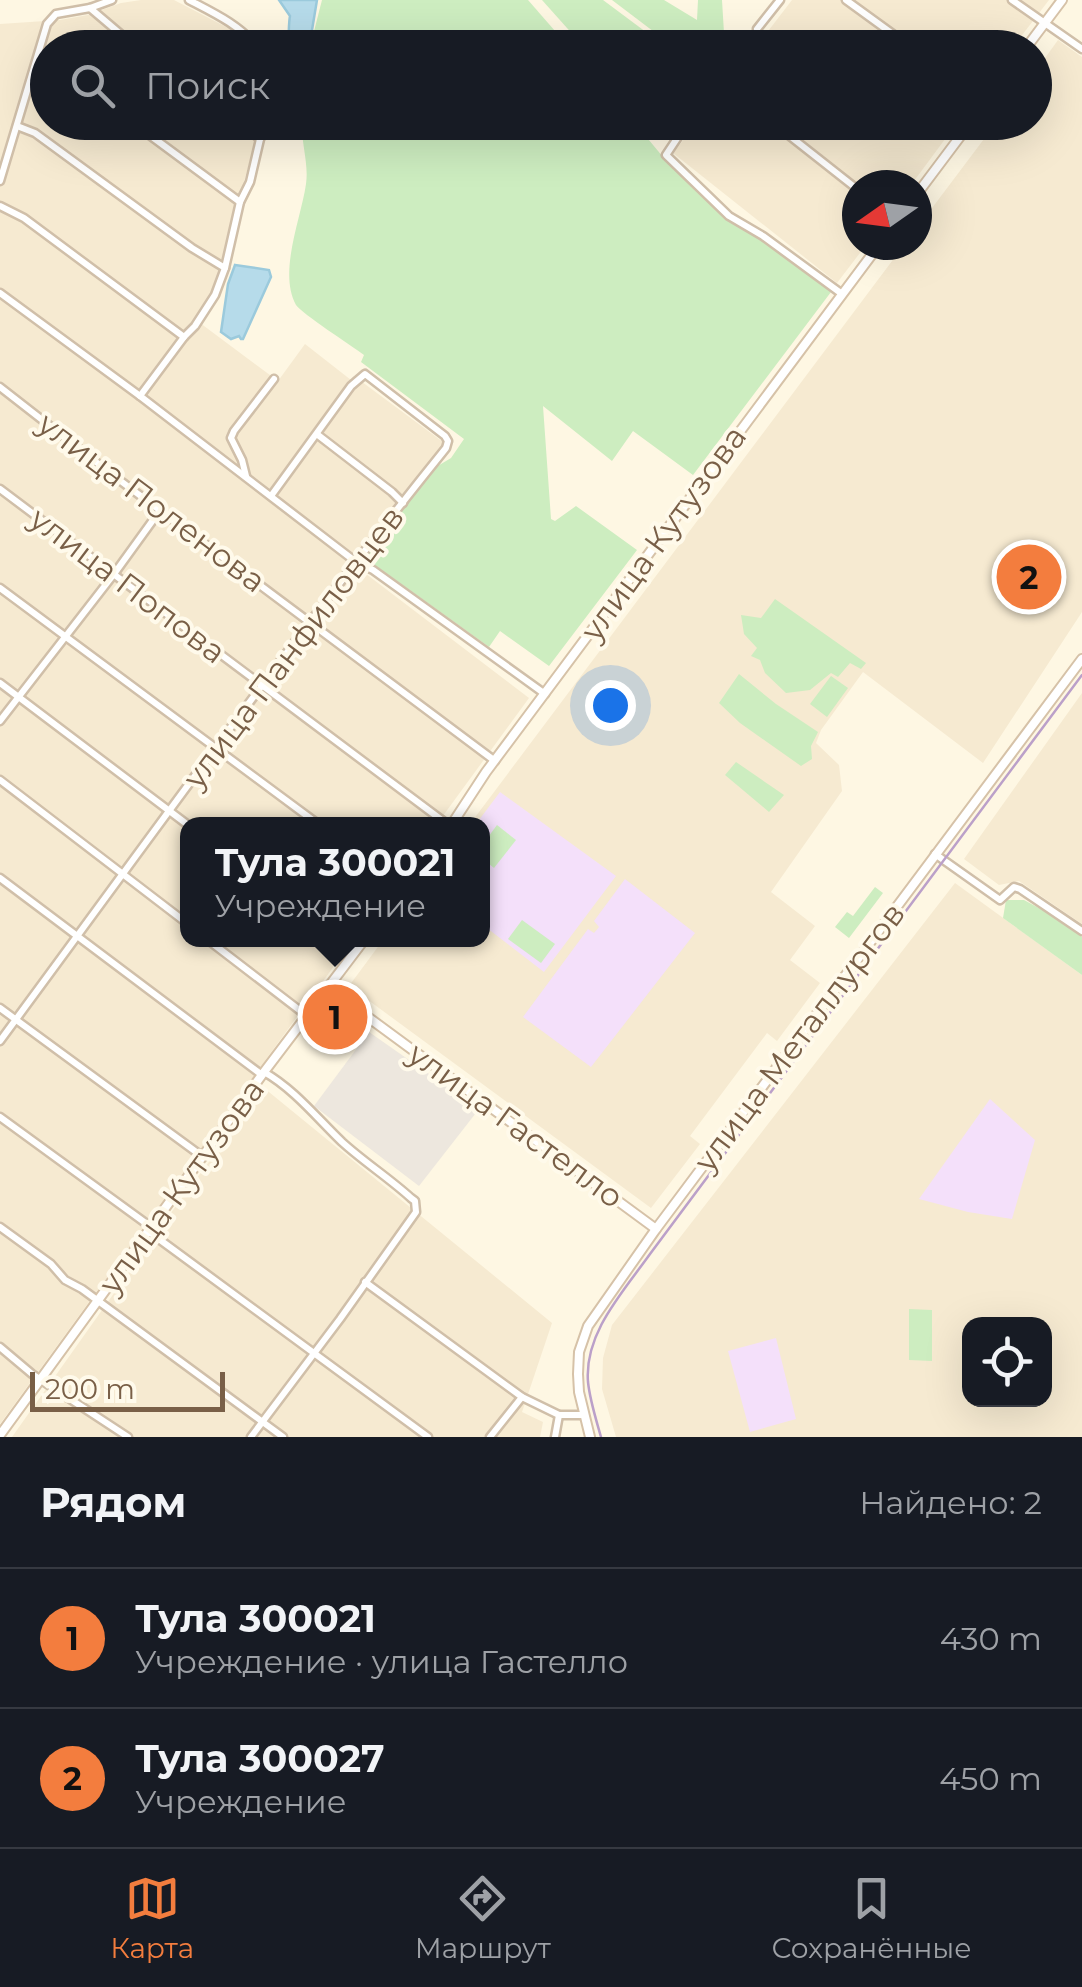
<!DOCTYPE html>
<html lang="ru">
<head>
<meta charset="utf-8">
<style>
  body { margin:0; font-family:Montserrat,sans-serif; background:#242831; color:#f1f3f6 }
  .controls { position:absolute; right:30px; bottom:30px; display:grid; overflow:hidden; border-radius:20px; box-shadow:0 10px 40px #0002 }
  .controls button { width:90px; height:90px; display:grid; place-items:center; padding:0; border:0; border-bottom:2px solid #363941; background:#171b24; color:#f1f3f6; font:50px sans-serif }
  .compass { position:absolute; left:842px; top:170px; width:90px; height:90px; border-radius:50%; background:#171b24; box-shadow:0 10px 40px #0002; rotate:256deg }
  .scale { position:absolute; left:30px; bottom:25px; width:195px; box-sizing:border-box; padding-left:10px; border:5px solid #795f47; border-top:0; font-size:28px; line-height:35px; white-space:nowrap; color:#795f47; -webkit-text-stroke:8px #fffaeb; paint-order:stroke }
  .you { position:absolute; left:610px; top:705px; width:35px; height:35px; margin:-25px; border:8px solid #fff; border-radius:50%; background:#1a73e8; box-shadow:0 0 0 15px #1a73e833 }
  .badge { display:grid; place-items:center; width:65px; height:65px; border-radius:50%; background:#f37d3e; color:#111; font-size:32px; font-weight:700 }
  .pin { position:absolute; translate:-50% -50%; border:5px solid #fff; box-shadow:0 2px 10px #0006 }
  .popup { position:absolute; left:180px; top:817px; width:310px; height:130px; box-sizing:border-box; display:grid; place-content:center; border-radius:20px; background:#171b24; filter:drop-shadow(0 2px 8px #0005); font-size:32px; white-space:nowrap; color:#9ea1a6 }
  .popup b { font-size:38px; color:#f1f3f6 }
  .popup::after { content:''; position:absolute; left:50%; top:100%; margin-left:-20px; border:20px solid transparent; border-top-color:#171b24 }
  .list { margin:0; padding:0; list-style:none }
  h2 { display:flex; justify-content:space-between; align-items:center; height:130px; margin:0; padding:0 40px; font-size:42px }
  h2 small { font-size:32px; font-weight:400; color:#9ea1a6 }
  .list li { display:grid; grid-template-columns:65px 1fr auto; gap:30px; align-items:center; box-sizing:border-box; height:140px; padding:0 40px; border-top:2px solid #363941 }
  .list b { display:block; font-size:38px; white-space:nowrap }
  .list p { margin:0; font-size:32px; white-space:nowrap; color:#9ea1a6 }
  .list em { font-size:32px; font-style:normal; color:#9ea1a6 }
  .icon { flex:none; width:55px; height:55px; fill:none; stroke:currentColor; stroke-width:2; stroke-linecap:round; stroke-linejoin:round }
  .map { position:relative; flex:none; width:1082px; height:1437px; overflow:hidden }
  .search { position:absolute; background:#171b24; box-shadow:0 10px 40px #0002; left:30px; right:30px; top:30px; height:110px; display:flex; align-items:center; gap:25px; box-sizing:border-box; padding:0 35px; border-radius:55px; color:#9ea1a6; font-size:38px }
  .sheet { height:410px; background:#171b24 }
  nav { display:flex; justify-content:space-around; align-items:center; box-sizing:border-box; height:140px; border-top:2px solid #363941; background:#171b24; font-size:28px; color:#9ea1a6 }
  nav a { display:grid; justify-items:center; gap:5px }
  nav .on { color:#f37d3e }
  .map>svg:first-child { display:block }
  .residential { fill:#f6ead1; fill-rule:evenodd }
  .industrial { fill:#ede7de }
  .education { fill:#f4e0fa }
  .green { fill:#cdedc0 }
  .water { fill:#b6dbea; stroke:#9bcadc; stroke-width:2.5 }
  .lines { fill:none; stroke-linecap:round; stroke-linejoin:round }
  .street-casing { stroke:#d0bfa9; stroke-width:11 }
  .secondary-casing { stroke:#d6c2a8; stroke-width:12 }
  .street { stroke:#fff; stroke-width:6 }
  .secondary { stroke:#fff; stroke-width:8 }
  .tram { stroke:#bba0c9; stroke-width:2.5 }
  .labels { text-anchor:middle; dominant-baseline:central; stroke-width:8; stroke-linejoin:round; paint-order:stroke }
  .street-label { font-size:32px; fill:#795f47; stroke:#fffaeb }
</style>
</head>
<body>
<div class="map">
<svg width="1082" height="1437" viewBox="0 0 1082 1437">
  <rect width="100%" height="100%" fill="#fef7e3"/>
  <!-- residential -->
  <g class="residential">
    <path d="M141 0H174L230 29 253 47 48 48V122L260 123 214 293 196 320 278 381 305 344 351 380 354 376 443 442 444 445 353 564 529 698 437 824H188V940H353L0 1424V24L60 20 88 15 121 3Z"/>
    <path d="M792 0H1049L1013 47 755 48Z"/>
    <path d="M1058 40 1082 57V612L983 763 863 672 821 730 816 743 839 765 842 791 771 892 815 926 790 960 820 983 777 1041 767 1033 690 1136 700 1144 651 1208 349 986 383 940H482V824H470L904 245H917V228L996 123 1034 122 1035 72Z"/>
    <path d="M697 123H957L911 185H857V245H866L837 283 673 153Z"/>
    <path d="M1082 693V924L1019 881 999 885 964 859Z"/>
    <path d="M955 883 1082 975V1437H616L602 1389 603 1358 612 1325ZM970 1324H1044V1400H970Z"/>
    <path d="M264 1088 552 1323 522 1412 543 1422 540 1437H12L173 1210Z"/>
  </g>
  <!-- industrial -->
  <path class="industrial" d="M369 1032 479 1109 419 1186 314 1106Z"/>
  <!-- education -->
  <g class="education">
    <path d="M500 792 616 876 544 972 483 925 482 824H476Z"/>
    <path d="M625 879 695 933 591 1067 523 1017 588 929 594 933 599 927 594 921Z"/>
    <path d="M990 1099 1035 1140 1012 1219 968 1212 919 1199Z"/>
    <path d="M776 1338 796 1419 750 1432 728 1351Z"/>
  </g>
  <!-- green -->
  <g class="green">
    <path d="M322 0H528L569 47H310Z"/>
    <path d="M542 0H603L666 47H584Z"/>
    <path d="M612 0H664L697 20 698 0H722L724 33 716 47H674Z"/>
    <path d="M634 122 663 157 730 220 759 237 831 292 693 475 633 431 612 461 543 406 551 519 555 521 576 506 637 550 549 666 500 631 489 647 365 558 436 467 451 458 464 439 361 362 364 355C352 346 301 313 296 305 278 272 301 219 306 184 309 164 301 143 302 123Z"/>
    <path d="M775 599 866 663 861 669 850 663 838 677 831 673 810 690 786 693 765 673 760 660 751 656 757 648 744 634 741 615 761 618Z"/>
    <path d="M739 674 776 704 818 732 811 746 812 759 801 766 740 723 719 703Z"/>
    <path d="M831 676 848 688 827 717 810 704Z"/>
    <path d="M736 762 784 795 769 812 725 775Z"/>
    <path d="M497 825 516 840 494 868 483 859V844Z"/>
    <path d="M875 887 883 893 849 938 835 927 847 912 853 916Z"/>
    <path d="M1006 900H1024L1061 920 1082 937V975L1003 918Z"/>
    <path d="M522 920 555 944 541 963 508 939Z"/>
    <path d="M909 1309 932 1310V1361L909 1360Z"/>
  </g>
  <!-- water -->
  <g class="water">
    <path d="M279 0H317L312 30 301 47H289C288 44 289 20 290 16Z"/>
    <path d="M235 265 269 270 271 277 243 339H241L239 336 231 339 221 332 228 284Z"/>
  </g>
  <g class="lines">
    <!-- street casing -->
    <g class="street-casing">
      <g id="street">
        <path d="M189 0C214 13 240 25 258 48"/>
        <path d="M846 0 912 48"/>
        <path d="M1012 0 1082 49"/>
        <path d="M90 8 137 48"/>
        <path d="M757 29 780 0"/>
        <path d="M132 122 240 202"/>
        <path d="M238 122 260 139"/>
        <path d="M688 122 666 155 729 216 763 236 842 294"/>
        <path d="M772 122 857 189"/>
        <path d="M17 126 35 133 192 248 225 268"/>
        <path d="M0 181 47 24 56 14 90 8 112 0"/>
        <path d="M0 206 24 218 184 337"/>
        <path d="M0 293 140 396 356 562 373 570 545 694"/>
        <path d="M0 387 114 476 495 761"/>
        <path d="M140 396 184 337 195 326 215 295 225 268 240 202 250 182 264 122"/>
        <path d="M318 435 392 492 403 503"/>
        <path d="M246 476 242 460 231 438 234 431 274 379"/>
        <path d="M0 489 447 824"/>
        <path d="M0 588 318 824"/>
        <path d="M0 683 188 825"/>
        <path d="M0 721 114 574 161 509"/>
        <path d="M0 780 188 924"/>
        <path d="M935 854 1000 900 1014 887 1020 889 1082 931"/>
        <path d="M0 878 262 1075"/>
        <path d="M208 940 307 1016"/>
        <path d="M346 940 358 948"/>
        <path d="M0 1008 203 1157"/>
        <path d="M0 1041C147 842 291 640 446 448L448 441 445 436 365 374 351 386 271 496"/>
        <path d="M0 1117 151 1227"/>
        <path d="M0 1227 51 1264 65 1280 82 1289 283 1437"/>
        <path d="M148 1231 428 1437"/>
        <path d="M365 1282 522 1397 559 1415H584"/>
        <path d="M0 1347 32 1374 128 1437"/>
        <path d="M251 1437 340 1319 416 1212 415 1201 411 1198C389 1178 364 1162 342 1142 317 1118 294 1089 264 1072"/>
        <path d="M490 1437 522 1397"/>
        <path d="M555 1437 559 1415"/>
      </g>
    </g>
    <!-- secondary casing -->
    <g class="secondary-casing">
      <g id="secondary">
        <path d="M1026 48 1062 0"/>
        <path d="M917 194 971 122"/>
        <path d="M452 824 486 772 879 245"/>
        <path d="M327 987 656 1229"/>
        <path d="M0 1435 264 1072 364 940"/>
        <path d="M590 1437 579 1392 578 1374 579 1352 588 1326 656 1229 1082 659"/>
      </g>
    </g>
    <!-- street -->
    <use href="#street" class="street"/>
    <!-- secondary -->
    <use href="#secondary" class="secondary"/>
    <!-- tram -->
    <path class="tram" d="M601 1437C596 1419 590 1401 588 1382 584 1333 623 1292 650 1254L1082 675"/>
  </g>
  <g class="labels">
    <!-- street labels -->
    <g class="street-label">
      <text transform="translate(152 502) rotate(37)">улица Поленова</text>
      <text transform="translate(663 533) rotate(-54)">улица Кутузова</text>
      <text transform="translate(128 585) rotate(37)">улица Попова</text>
      <text transform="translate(293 647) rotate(-53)">улица Панфиловцев</text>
      <text transform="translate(799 1037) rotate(-53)">улица Металлургов</text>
      <text transform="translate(516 1125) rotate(36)">улица Гастелло</text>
      <text transform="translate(181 1186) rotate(-54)">улица Кутузова</text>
    </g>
  </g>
</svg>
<div class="controls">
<button><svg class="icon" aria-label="locate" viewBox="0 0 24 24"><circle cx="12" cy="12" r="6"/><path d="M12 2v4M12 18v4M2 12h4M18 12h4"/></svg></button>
</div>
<svg class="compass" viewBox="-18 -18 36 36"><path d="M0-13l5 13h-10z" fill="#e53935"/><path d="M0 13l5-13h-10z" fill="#9ea1a6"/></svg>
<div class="scale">200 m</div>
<div class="you"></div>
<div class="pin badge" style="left:335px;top:1017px">1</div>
<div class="popup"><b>Тула 300021</b>Учреждение</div>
<div class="pin badge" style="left:1029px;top:577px">2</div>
<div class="search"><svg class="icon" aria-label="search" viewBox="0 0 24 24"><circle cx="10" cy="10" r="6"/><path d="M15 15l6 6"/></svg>Поиск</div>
</div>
<section class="sheet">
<h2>Рядом<small>Найдено: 2</small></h2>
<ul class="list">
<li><span class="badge">1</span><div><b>Тула 300021</b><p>Учреждение · улица Гастелло</p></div><em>430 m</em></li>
<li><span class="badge">2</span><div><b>Тула 300027</b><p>Учреждение</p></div><em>450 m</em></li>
</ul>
</section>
<nav>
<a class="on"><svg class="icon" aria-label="map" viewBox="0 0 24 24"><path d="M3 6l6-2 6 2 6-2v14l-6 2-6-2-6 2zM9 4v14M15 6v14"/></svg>Карта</a>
<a><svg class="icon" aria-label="directions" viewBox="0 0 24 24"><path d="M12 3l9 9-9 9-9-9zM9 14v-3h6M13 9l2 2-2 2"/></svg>Маршрут</a>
<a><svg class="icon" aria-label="saved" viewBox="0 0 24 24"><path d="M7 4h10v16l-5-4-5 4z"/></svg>Сохранённые</a>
</nav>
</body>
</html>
